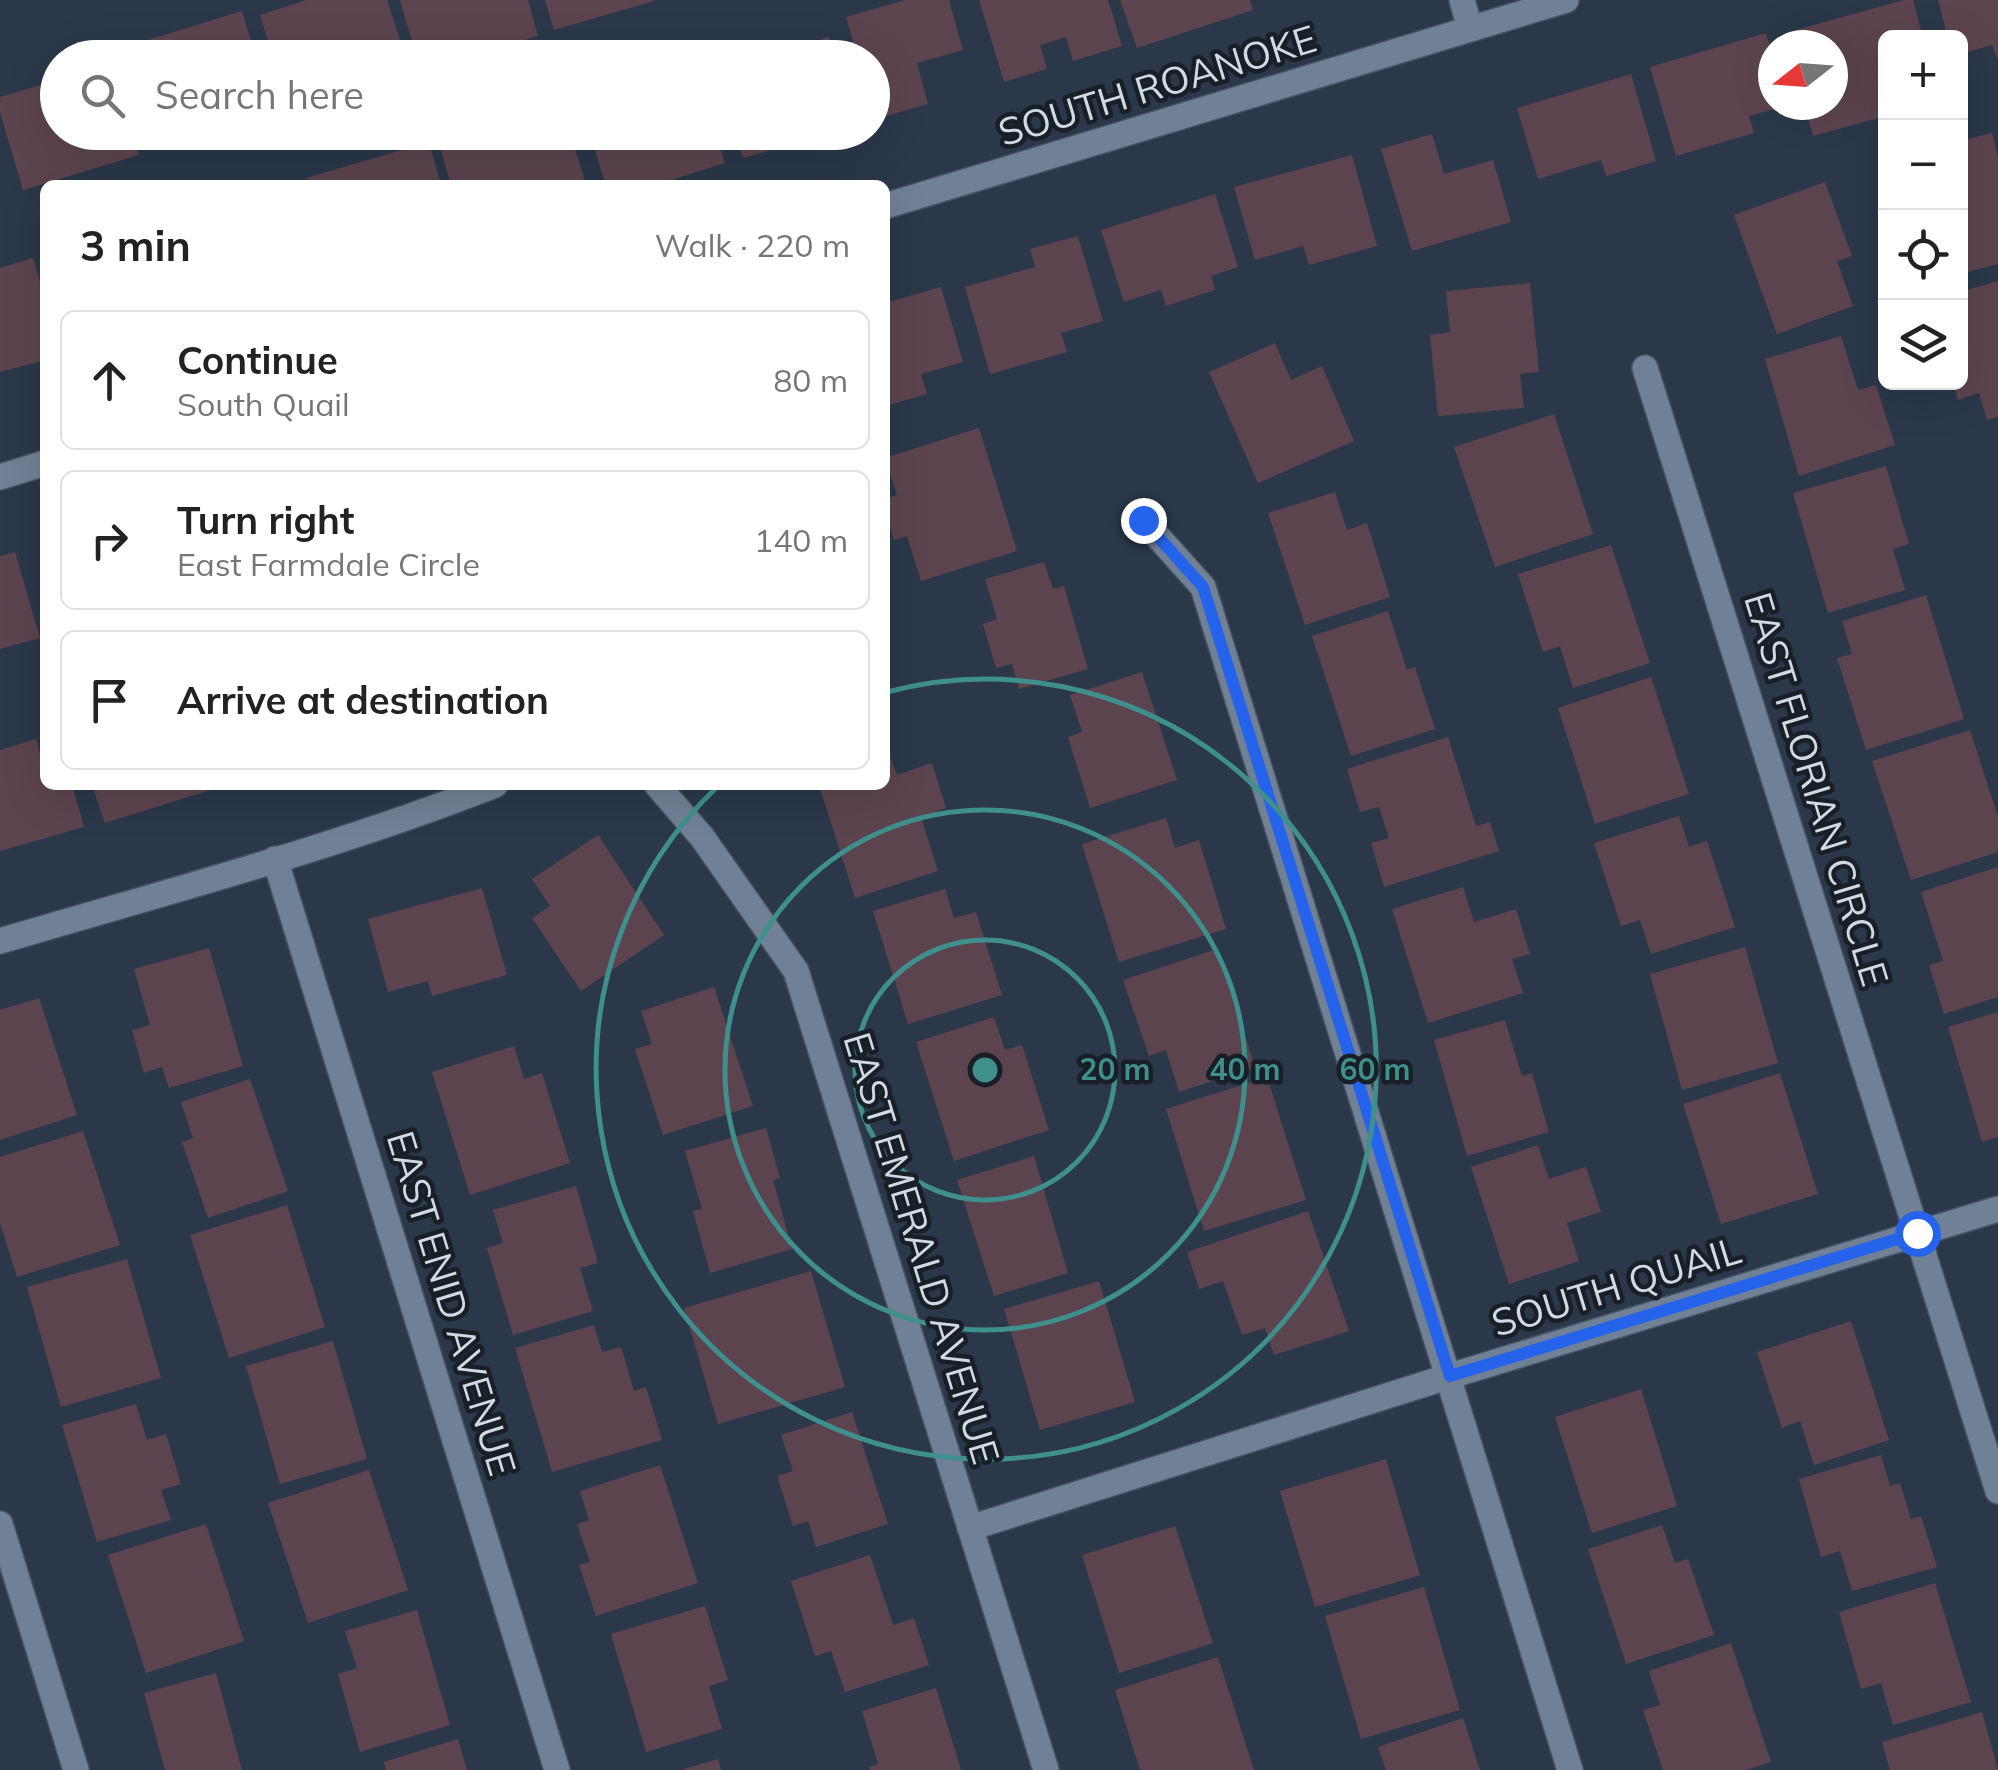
<!DOCTYPE html>
<html lang="en">
<head>
<meta charset="utf-8">
<style>
  body { margin:0; font-family:Mulish,sans-serif; background:#f2f2f2; color:#222 }
  .controls { position:absolute; right:30px; top:30px; display:grid; overflow:hidden; border-radius:15px; box-shadow:0 10px 40px #0002 }
  .controls button { width:90px; height:90px; display:grid; place-items:center; padding:0; border:0; border-bottom:2px solid #e0e0e0; background:#fff; color:#222; font:50px sans-serif }
  .compass { position:absolute; left:1758px; top:30px; width:90px; height:90px; border-radius:50%; background:#fff; box-shadow:0 10px 40px #0002; rotate:253deg }
  .stop { position:absolute; width:30px; height:30px; margin:-22px; border:8px solid #2563eb; border-radius:50%; background:#fff }
  .stop.end { background:#2563eb; border-color:#fff; box-shadow:0 2px 10px #0008 }
  .list { margin:0; padding:0; list-style:none }
  h2 { display:flex; justify-content:space-between; align-items:center; height:130px; margin:0; padding:0 40px; font-size:42px }
  h2 small { font-size:32px; font-weight:400; color:#767676 }
  .list li { display:grid; grid-template-columns:65px 1fr auto; gap:30px; align-items:center; box-sizing:border-box; height:140px; margin:0 20px 20px; padding:0 20px; border:2px solid #e0e0e0; border-radius:15px }
  .list b { display:block; font-size:38px; white-space:nowrap }
  .list p { margin:0; font-size:32px; white-space:nowrap; color:#767676 }
  .list em { font-size:32px; font-style:normal; color:#767676 }
  .icon { flex:none; width:55px; height:55px; fill:none; stroke:currentColor; stroke-width:2; stroke-linecap:round; stroke-linejoin:round }
  .map { position:relative; flex:none; width:1998px; height:1770px; overflow:hidden }
  .search { position:absolute; background:#fff; box-shadow:0 10px 40px #0002; left:40px; top:40px; width:850px; height:110px; display:flex; align-items:center; gap:25px; box-sizing:border-box; padding:0 35px; border-radius:55px; color:#767676; font-size:38px }
  .panel { position:absolute; background:#fff; box-shadow:0 10px 40px #0002; left:40px; top:180px; width:850px; height:610px; border-radius:15px }
  .map>svg:first-child { display:block }
  .building { fill:#5c444e }
  .lines { fill:none; stroke-linecap:round; stroke-linejoin:round }
  .street-casing { stroke:#475362; stroke-width:28 }
  .street { stroke:#718195; stroke-width:25 }
  .route { stroke:#2563eb; stroke-width:12 }
  .ring { fill:none; stroke:#3f8f8c; stroke-width:5 }
  .labels { text-anchor:middle; dominant-baseline:central; stroke-width:9; stroke-linejoin:round; paint-order:stroke }
  .street-label { font-size:38px; fill:#d0d9e4; stroke:#191f27 }
  .centre { fill:#3f8f8c; stroke:#191f27; stroke-width:5 }
  .ring-label { font-size:30px; text-anchor:middle; font-weight:bold; fill:#3f8f8c; stroke:#191f27; stroke-width:9; stroke-linejoin:round; paint-order:stroke }
</style>
</head>
<body>
<div class="map">
<svg width="1998" height="1770" viewBox="0 0 1998 1770">
  <rect width="100%" height="100%" fill="#2a384a"/>
  <!-- building -->
  <g class="building">
    <path d="M306 0H387L405 55 273 58 260 15Z"/>
    <path d="M400 0H528L538 36 467 58H417Z"/>
    <path d="M545 0H654V1L554 30Z"/>
    <path d="M905 0H949L963 50 917 63 928 104 876 119 872 108V58H858L846 17Z"/>
    <path d="M979 0H1108L1122 46 1073 61 1066 37 1040 45 1047 69 1004 82Z"/>
    <path d="M1120 0H1250L1253 10 1137 48Z"/>
    <path d="M1904 0H1913L1923 38H1886V116L1813 136 1805 105H1833V45H1788L1785 33Z"/>
    <path d="M1938 0H1998V60L1992 45 1960 54V38H1948Z"/>
    <path d="M242 11 256 58H131L128 46Z"/>
    <path d="M1766 33 1773 57V105L1785 106 1749 116 1754 133 1676 156 1650 67Z"/>
    <path d="M829 37 836 58H763V57Z"/>
    <path d="M1631 74 1656 161 1606 176 1601 160 1538 179 1517 108Z"/>
    <path d="M58 80V132H132L139 155 23 190 0 112V97Z"/>
    <path d="M464 132H570L586 185H451L438 140Z"/>
    <path d="M589 132H715L725 163 655 185H606Z"/>
    <path d="M735 132H828V134L743 158Z"/>
    <path d="M1992 133 1998 157V264L1960 274V141Z"/>
    <path d="M1432 134 1444 174 1493 160 1511 222 1412 251 1381 149Z"/>
    <path d="M429 142 441 185H308L306 178Z"/>
    <path d="M1352 155 1377 246 1309 265 1303 246 1255 260 1234 187Z"/>
    <path d="M1825 182 1852 256 1837 261 1853 306 1777 334 1734 215Z"/>
    <path d="M1215 194 1238 267 1211 276 1215 290 1166 306 1161 290 1124 302 1101 230Z"/>
    <path d="M1078 236 1103 321 1061 333 1067 352 990 374 965 287 1035 267 1030 249Z"/>
    <path d="M33 258 45 298V360L0 372V268Z"/>
    <path d="M1998 281V417L1987 420 1979 393 1958 400 1953 382H1960V292Z"/>
    <path d="M1530 283 1539 372 1520 374 1524 408 1438 416 1430 335 1450 332 1446 291Z"/>
    <path d="M941 287 963 362 921 374 927 394 885 406V303Z"/>
    <path d="M1841 336 1858 390 1876 385 1895 445 1799 476 1765 359Z"/>
    <path d="M1275 343 1291 380 1322 366 1354 441 1258 483 1209 372Z"/>
    <path d="M1554 414 1593 534 1495 567 1454 447Z"/>
    <path d="M979 428 1017 551 921 581 907 536 894 540 885 509V499L897 495 885 458Z"/>
    <path d="M1886 466 1909 544 1893 549 1905 590 1828 613 1793 493Z"/>
    <path d="M1335 492 1347 530 1367 523 1390 597 1305 625 1268 513Z"/>
    <path d="M1611 545 1650 663 1573 688 1560 646 1543 652 1518 574Z"/>
    <path d="M15 552 40 638 0 649V556Z"/>
    <path d="M1044 562 1053 589 1064 586 1088 669 1019 689 1012 664 996 668 983 624 997 619 985 579Z"/>
    <path d="M1926 595 1964 719 1866 750 1837 658 1852 654 1842 621Z"/>
    <path d="M1388 611 1407 670 1415 667 1435 729 1351 756 1312 636Z"/>
    <path d="M1142 672 1177 780 1090 808 1068 737 1082 732 1070 695Z"/>
    <path d="M1651 677 1689 794 1595 824 1558 708Z"/>
    <path d="M1970 730 1998 817V852L1911 880 1872 761Z"/>
    <path d="M1448 737 1476 826 1490 822 1499 851 1384 887 1371 843 1389 838 1379 807 1360 812 1347 769Z"/>
    <path d="M36 739 41 758 45 756V785H72L84 827 0 851V750Z"/>
    <path d="M890 756 897 775 932 763 946 808 921 817 938 871 855 898 819 785H885V758Z"/>
    <path d="M92 785H223V786L105 823Z"/>
    <path d="M1679 816 1689 847 1707 841 1735 927 1651 954 1640 920 1621 926 1594 843Z"/>
    <path d="M1166 818 1175 848 1199 840 1226 929 1119 962 1082 844Z"/>
    <path d="M598 835 664 935 581 991 532 918 550 906 532 879Z"/>
    <path d="M1998 867V997L1944 1014 1929 965 1943 961 1921 892Z"/>
    <path d="M1463 887 1474 922 1516 909 1530 954 1512 959 1523 993 1428 1023 1392 909Z"/>
    <path d="M482 888 507 975 432 996 428 981 388 992 368 919Z"/>
    <path d="M945 889 954 918 976 912 1002 995 908 1024 873 911Z"/>
    <path d="M1745 947 1778 1063 1682 1090 1650 974Z"/>
    <path d="M209 948 243 1066 169 1088 162 1067 144 1073 132 1030 150 1025 134 969Z"/>
    <path d="M1217 949 1255 1067 1179 1092 1166 1050 1149 1056 1123 980Z"/>
    <path d="M714 987 753 1106 663 1135 635 1049 652 1044 641 1011Z"/>
    <path d="M39 998 77 1115 0 1140V1010Z"/>
    <path d="M1998 1012V1137L1982 1142 1948 1027Z"/>
    <path d="M994 1017 1005 1050 1022 1045 1049 1130 954 1161 916 1042Z"/>
    <path d="M1505 1020 1522 1076 1532 1073 1549 1132 1467 1156 1434 1040Z"/>
    <path d="M514 1046 524 1079 542 1073 570 1163 470 1195 432 1072Z"/>
    <path d="M1780 1073 1818 1194 1721 1224 1683 1104Z"/>
    <path d="M1267 1077 1306 1200 1204 1231 1166 1109Z"/>
    <path d="M250 1079 288 1191 208 1218 182 1142 193 1138 181 1102Z"/>
    <path d="M766 1128 780 1178 773 1180 792 1249 710 1273 693 1211 702 1209 685 1151Z"/>
    <path d="M83 1131 120 1245 17 1277 0 1223V1157Z"/>
    <path d="M1538 1145 1549 1179 1586 1167 1601 1212 1567 1223 1579 1261 1509 1284 1471 1167Z"/>
    <path d="M1034 1156 1068 1273 994 1296 957 1180Z"/>
    <path d="M576 1186 598 1263 580 1268 593 1311 513 1335 487 1248 503 1243 493 1210Z"/>
    <path d="M287 1205 325 1327 229 1358 190 1235Z"/>
    <path d="M1308 1211 1349 1331 1274 1355 1265 1328 1242 1335 1223 1281 1199 1289 1187 1252Z"/>
    <path d="M127 1259 161 1378 61 1407 27 1287Z"/>
    <path d="M811 1271 845 1387 718 1424 684 1308Z"/>
    <path d="M1099 1281 1135 1402 1040 1430 1004 1309Z"/>
    <path d="M1851 1321 1889 1440 1814 1465 1800 1421 1782 1428 1757 1352Z"/>
    <path d="M594 1325 602 1352 621 1347 634 1391 646 1387 662 1440 552 1472 515 1348Z"/>
    <path d="M333 1341 367 1459 280 1484 246 1366Z"/>
    <path d="M1641 1389 1677 1506 1592 1533 1555 1417Z"/>
    <path d="M136 1404 147 1440 166 1434 181 1484 161 1490 171 1520 97 1542 62 1425Z"/>
    <path d="M852 1412 888 1524 816 1547 808 1521 793 1526 777 1476 793 1471 781 1435Z"/>
    <path d="M1881 1455 1890 1486 1900 1483 1911 1519 1921 1516 1937 1567 1852 1591 1840 1551 1821 1557 1799 1479Z"/>
    <path d="M1386 1459 1420 1575 1315 1607 1280 1491Z"/>
    <path d="M660 1465 698 1583 596 1616 579 1565 590 1562 577 1524 589 1520 580 1491Z"/>
    <path d="M369 1470 408 1590 308 1623 268 1503Z"/>
    <path d="M206 1524 244 1641 146 1673 108 1555Z"/>
    <path d="M1662 1525 1675 1563 1688 1559 1714 1635 1626 1664 1588 1549Z"/>
    <path d="M1175 1526 1213 1643 1119 1673 1082 1555Z"/>
    <path d="M870 1555 893 1625 914 1618 929 1665 845 1692 831 1651 815 1656 791 1581Z"/>
    <path d="M1935 1583 1971 1702 1893 1725 1881 1683 1861 1689 1839 1612Z"/>
    <path d="M1424 1587 1460 1710 1361 1739 1325 1616Z"/>
    <path d="M705 1606 728 1680 709 1686 722 1729 646 1752 611 1634Z"/>
    <path d="M417 1610 450 1725 360 1752 338 1674 357 1668 345 1631Z"/>
    <path d="M1731 1643 1771 1762 1746 1770H1663L1643 1710 1660 1705 1649 1671Z"/>
    <path d="M1218 1657 1254 1770H1140L1115 1690Z"/>
    <path d="M216 1673 242 1770H165L144 1693Z"/>
    <path d="M936 1688 961 1770H870L869 1767 878 1764 862 1711Z"/>
    <path d="M1982 1712 1998 1770H1890L1882 1742Z"/>
    <path d="M1463 1718 1480 1770H1386L1378 1747Z"/>
    <path d="M458 1739 467 1770H386L384 1762Z"/>
    <path d="M718 1759 721 1770H684V1769Z"/>
  </g>
  <g class="lines">
    <!-- street casing -->
    <g class="street-casing">
      <g id="street">
        <path d="M1462 0 1470 29"/>
        <path d="M885 206 1566 0"/>
        <path d="M1645 368 1998 1491"/>
        <path d="M0 477 45 463"/>
        <path d="M1143 520 1203 587 1570 1770"/>
        <path d="M657 785 702 837 796 971 1046 1770"/>
        <path d="M275 859 557 1770"/>
        <path d="M0 941C166 892 334 848 495 785"/>
        <path d="M0 1524 76 1770"/>
        <path d="M970 1528 1450 1376 1998 1209"/>
      </g>
    </g>
    <!-- street -->
    <use href="#street" class="street"/>
  </g>
  <g class="lines">
    <!-- route -->
    <path class="route" d="M1143 520 1203 587 1450 1376 1917 1233"/>
  </g>
  <!-- distance rings -->
  <g class="ring">
    <circle cx="985" cy="1070" r="130"/>
    <circle cx="985" cy="1070" r="260"/>
    <path d="M887 692A390 390 0 1 1 717 787"/>
  </g>
  <g class="labels">
    <!-- street labels -->
    <g class="street-label">
      <text transform="translate(1157 85) rotate(-17)">SOUTH ROANOKE</text>
      <text transform="translate(1817 789) rotate(73)">EAST FLORIAN CIRCLE</text>
      <text transform="translate(922 1248) rotate(73)">EAST EMERALD AVENUE</text>
      <text transform="translate(1616 1286) rotate(-17)">SOUTH QUAIL</text>
      <text transform="translate(452 1303) rotate(73)">EAST ENID AVENUE</text>
    </g>
  </g>
  <circle cx="985" cy="1070" r="15" class="centre"/>
  <g class="ring-label">
    <text x="1115" y="1080">20 m</text>
    <text x="1245" y="1080">40 m</text>
    <text x="1375" y="1080">60 m</text>
  </g>
</svg>
<div class="controls">
<button>+</button>
<button>−</button>
<button><svg class="icon" aria-label="locate" viewBox="0 0 24 24"><circle cx="12" cy="12" r="6"/><path d="M12 2v4M12 18v4M2 12h4M18 12h4"/></svg></button>
<button><svg class="icon" aria-label="layers" viewBox="0 0 24 24"><path d="M12 4l9 5-9 5-9-5zM3 14l9 5 9-5"/></svg></button>
</div>
<svg class="compass" viewBox="-18 -18 36 36"><path d="M0-13l5 13h-10z" fill="#e53935"/><path d="M0 13l5-13h-10z" fill="#767676"/></svg>
<div class="stop" style="left:1917px;top:1233px"></div>
<div class="stop end" style="left:1143px;top:520px"></div>
<div class="search"><svg class="icon" aria-label="search" viewBox="0 0 24 24"><circle cx="10" cy="10" r="6"/><path d="M15 15l6 6"/></svg>Search here</div>
<section class="panel">
<h2>3 min<small>Walk · 220 m</small></h2>
<ul class="list">
<li><svg class="icon" aria-label="ahead" viewBox="0 0 24 24"><path d="M12 20V5M6 11l6-6 6 6"/></svg><div><b>Continue</b><p>South Quail</p></div><em>80 m</em></li>
<li><svg class="icon" aria-label="right" viewBox="0 0 24 24"><path d="M7 20v-9h11M14 6l5 5-5 5"/></svg><div><b>Turn right</b><p>East Farmdale Circle</p></div><em>140 m</em></li>
<li><svg class="icon" aria-label="arrive" viewBox="0 0 24 24"><path d="M6 21V4h12l-3 4 3 4H6"/></svg><div><b>Arrive at destination</b></div></li>
</ul>
</section>
</div>
</body>
</html>
